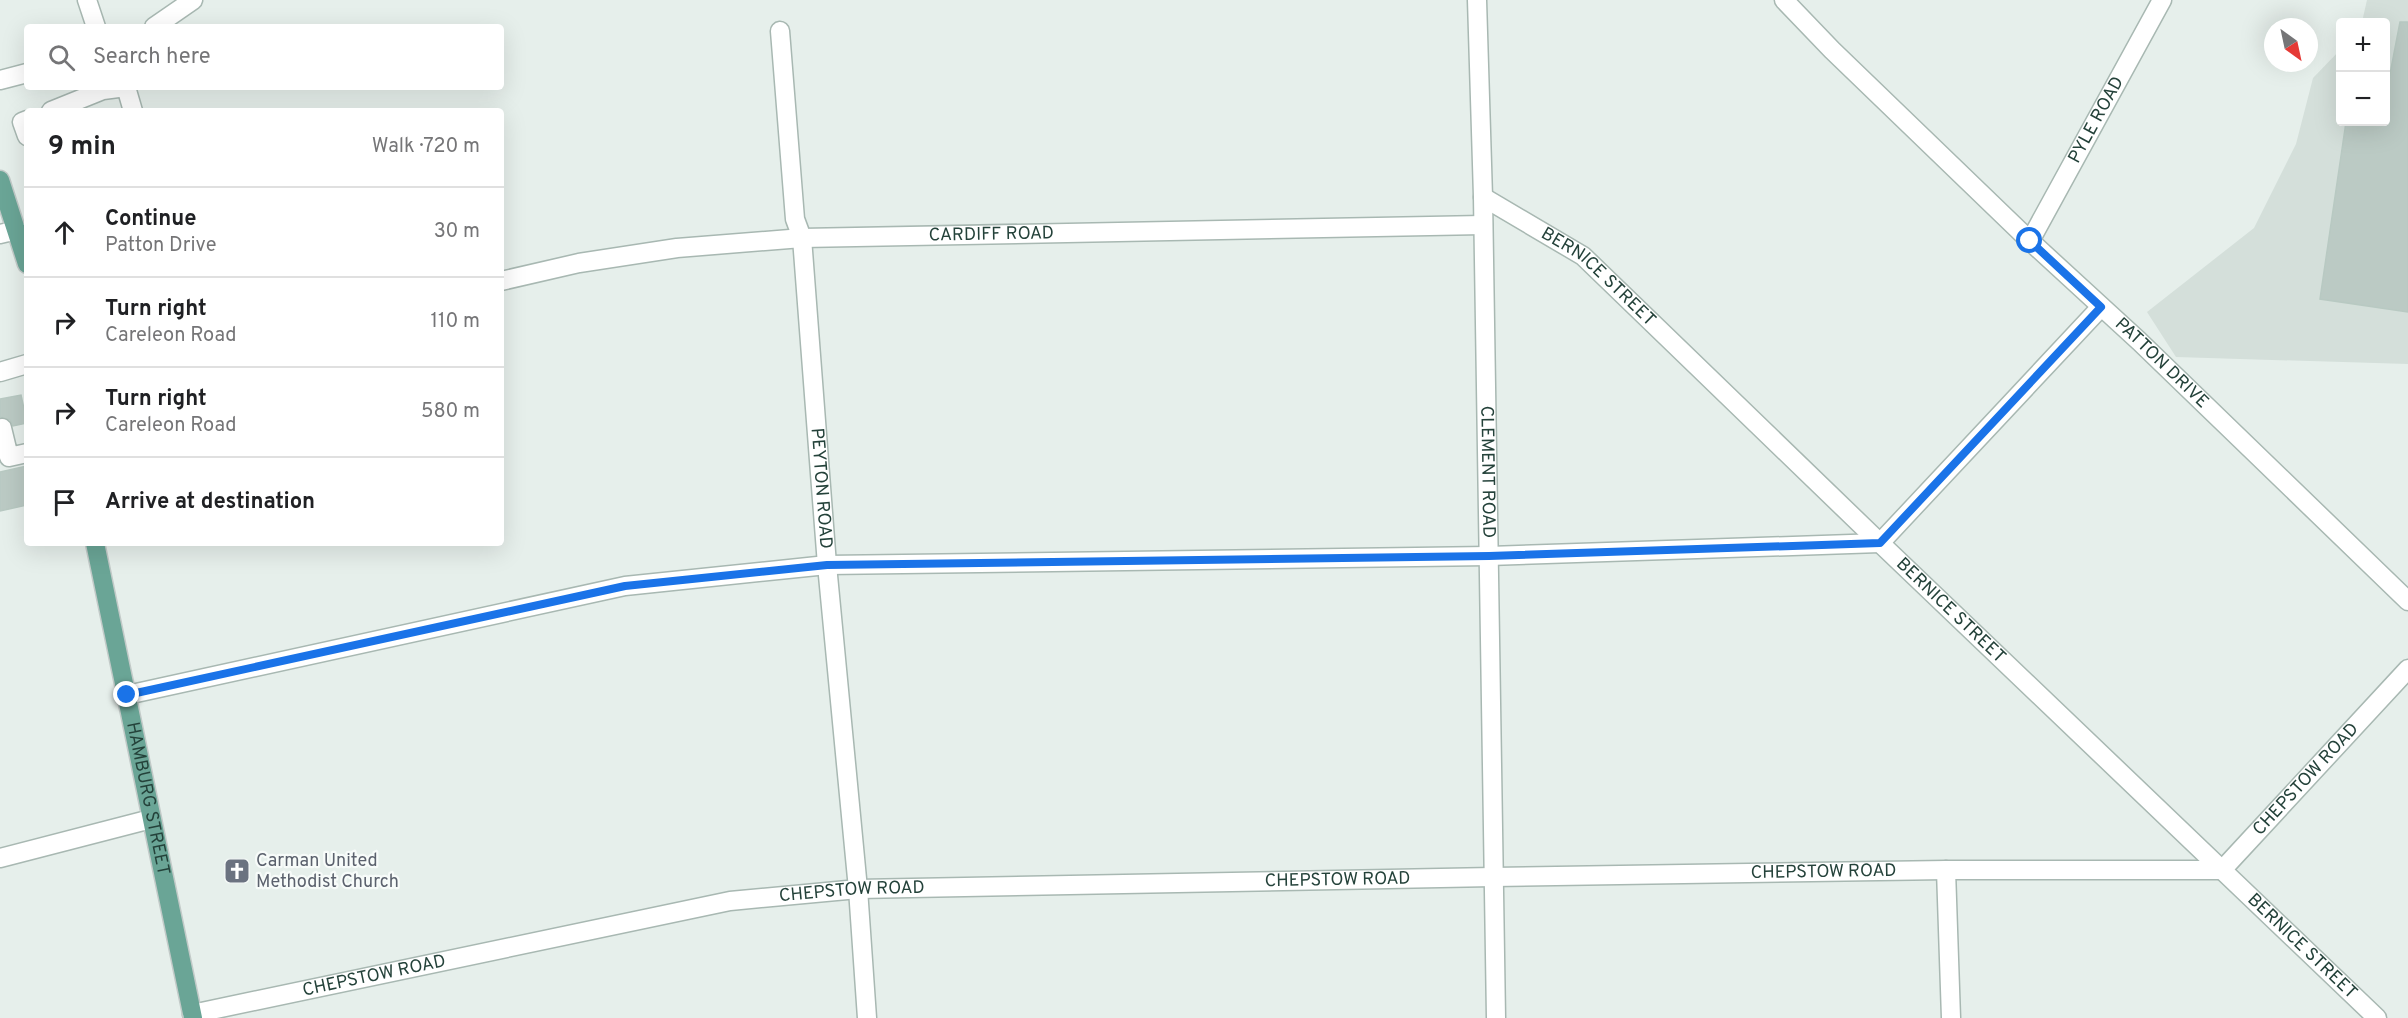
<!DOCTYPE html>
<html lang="en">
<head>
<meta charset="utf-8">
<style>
  body { margin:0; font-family:Overpass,sans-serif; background:#f2f2f2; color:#202124 }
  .controls { position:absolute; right:18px; top:18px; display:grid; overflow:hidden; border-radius:6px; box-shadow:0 6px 24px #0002 }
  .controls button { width:54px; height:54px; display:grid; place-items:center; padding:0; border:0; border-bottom:2px solid #e0e0e0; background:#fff; color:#202124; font:30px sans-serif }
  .compass { position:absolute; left:2264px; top:18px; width:54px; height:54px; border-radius:50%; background:#fff; box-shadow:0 6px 24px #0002; rotate:147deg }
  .stop { position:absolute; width:18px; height:18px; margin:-14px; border:4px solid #1a73e8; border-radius:50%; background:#fff }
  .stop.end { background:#1a73e8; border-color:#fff; box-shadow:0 2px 6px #0008 }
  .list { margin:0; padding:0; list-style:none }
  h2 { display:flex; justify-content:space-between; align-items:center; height:78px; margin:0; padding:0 24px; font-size:26px }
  h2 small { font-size:20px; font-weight:400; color:#757577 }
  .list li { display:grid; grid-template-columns:39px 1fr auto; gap:18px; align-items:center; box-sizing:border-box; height:90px; padding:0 24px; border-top:2px solid #e0e0e0 }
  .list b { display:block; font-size:22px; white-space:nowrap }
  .list p { margin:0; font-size:20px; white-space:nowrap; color:#757577 }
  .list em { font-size:20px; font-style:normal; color:#757577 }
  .icon { flex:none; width:33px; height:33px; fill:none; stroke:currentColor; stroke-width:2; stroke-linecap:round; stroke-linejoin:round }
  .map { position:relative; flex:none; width:2408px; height:1018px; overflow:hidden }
  .search { position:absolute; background:#fff; box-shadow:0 6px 24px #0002; left:24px; top:24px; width:480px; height:66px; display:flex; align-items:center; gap:15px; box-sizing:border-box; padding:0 21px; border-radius:6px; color:#757577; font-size:22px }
  .panel { position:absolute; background:#fff; box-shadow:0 6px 24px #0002; left:24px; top:108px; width:480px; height:438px; border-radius:6px }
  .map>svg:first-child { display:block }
  .built { fill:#d4dfda }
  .building { fill:#bbcac4; stroke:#b8c9c2; stroke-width:1.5 }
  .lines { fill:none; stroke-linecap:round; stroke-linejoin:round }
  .minor-casing { stroke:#a8b8b2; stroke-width:21 }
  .major-casing { stroke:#c2cac8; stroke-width:21 }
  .minor { stroke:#fff; stroke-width:18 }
  .major { stroke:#6aa596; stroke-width:18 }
  .route { stroke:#1a73e8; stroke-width:8 }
  .labels { text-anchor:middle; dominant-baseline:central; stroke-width:4.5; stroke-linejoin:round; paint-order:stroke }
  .street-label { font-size:18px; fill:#24423a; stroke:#f7fbf9 }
  .worship-label { font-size:18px; fill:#5b616d; stroke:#f7fbf9; text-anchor:start }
</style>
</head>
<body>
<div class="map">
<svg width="2408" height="1018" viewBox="0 0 2408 1018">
  <rect width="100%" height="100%" fill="#e6efeb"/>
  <!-- built -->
  <path class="built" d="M2367 0H2408V364L2176 357 2147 312 2254 228 2296 144 2313 78 2340 50V122H2386V22H2362Z"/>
  <!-- building -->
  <g class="building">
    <path d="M2400 22H2408V312L2320 299 2346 122H2385V100Z"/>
    <path d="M21 395 27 423 13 426 10 420 0 417V399Z"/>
    <path d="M27 466V505L0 511V472Z"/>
  </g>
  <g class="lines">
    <!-- minor casing -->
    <g class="minor-casing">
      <g id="minor">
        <path d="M87 0 96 27"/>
        <path id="s1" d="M1477 0 1483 197 1496 1018"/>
        <path id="s2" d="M1784 0 1832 50 2030 241 2139 341 2408 601"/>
        <path d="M154 27 193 0"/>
        <path id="s3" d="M780 31 795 219 802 238 827 565 858 889 867 1018"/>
        <path d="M0 80 27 73"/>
        <path d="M126 87 133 111"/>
        <path d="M51 111 103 90 126 87"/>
        <path d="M27 120 22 122 27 136"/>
        <path id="s4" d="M1483 197 1583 256 1880 543 2377 1018"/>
        <path d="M0 234 17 230"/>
        <path id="s5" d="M2030 241 2162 0"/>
        <path id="s6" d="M501 281 579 263 677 248 802 238 1483 225"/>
        <path d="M0 372 27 364"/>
        <path d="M2 428 9 457 27 453"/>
        <path d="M127 695 625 586 827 565 1489 556 1880 543 2101 307"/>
        <path d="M0 858 151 819"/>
        <path d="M1946 870 1951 1018"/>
        <path id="s7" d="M192 1014 730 901 858 889 1493 877 1946 870H2222L2408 669"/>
      </g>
    </g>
    <!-- major casing -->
    <g class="major-casing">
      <g id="major">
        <path d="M0 180 27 264"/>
        <path id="s8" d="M95 543 193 1018"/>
      </g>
    </g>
    <!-- minor -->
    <use href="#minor" class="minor"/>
    <!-- major -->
    <use href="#major" class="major"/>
  </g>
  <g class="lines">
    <!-- route -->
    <path class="route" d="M127 695 625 586 827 565 1489 556 1880 543 2101 307 2030 241"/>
  </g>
  <!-- icons -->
  <defs>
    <g id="church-square" transform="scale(1.35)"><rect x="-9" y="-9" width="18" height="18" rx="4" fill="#6b7280" stroke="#f7fbf9"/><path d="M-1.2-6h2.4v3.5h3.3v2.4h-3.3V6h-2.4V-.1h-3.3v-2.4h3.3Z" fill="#fff"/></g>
  </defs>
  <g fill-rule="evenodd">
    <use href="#church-square" x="237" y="871"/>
  </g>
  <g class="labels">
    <!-- street labels -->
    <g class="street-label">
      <text stroke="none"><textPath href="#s5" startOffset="138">PYLE ROAD</textPath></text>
      <text stroke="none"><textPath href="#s6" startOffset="494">CARDIFF ROAD</textPath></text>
      <text stroke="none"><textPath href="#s4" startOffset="141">BERNICE STREET</textPath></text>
      <text stroke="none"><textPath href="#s2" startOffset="524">PATTON DRIVE</textPath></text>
      <text stroke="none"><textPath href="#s1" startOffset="472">CLEMENT ROAD</textPath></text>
      <text stroke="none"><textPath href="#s3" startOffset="460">PEYTON ROAD</textPath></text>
      <text stroke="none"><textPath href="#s4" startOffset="627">BERNICE STREET</textPath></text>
      <text stroke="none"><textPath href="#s7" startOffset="2166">CHEPSTOW ROAD</textPath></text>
      <text stroke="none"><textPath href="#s8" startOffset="261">HAMBURG STREET</textPath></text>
      <text stroke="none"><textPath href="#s7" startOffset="1644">CHEPSTOW ROAD</textPath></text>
      <text stroke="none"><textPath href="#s7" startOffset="1158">CHEPSTOW ROAD</textPath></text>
      <text stroke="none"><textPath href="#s7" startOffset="672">CHEPSTOW ROAD</textPath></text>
      <text stroke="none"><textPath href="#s4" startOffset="1113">BERNICE STREET</textPath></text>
      <text stroke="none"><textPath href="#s7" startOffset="186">CHEPSTOW ROAD</textPath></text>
    </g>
    <!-- worship labels -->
    <g class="worship-label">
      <text x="256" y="861">Carman United<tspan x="256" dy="21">Methodist Church</tspan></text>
    </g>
  </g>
</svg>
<div class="controls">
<button>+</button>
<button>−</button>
</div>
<svg class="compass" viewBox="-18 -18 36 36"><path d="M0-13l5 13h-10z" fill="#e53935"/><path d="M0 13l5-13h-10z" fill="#757577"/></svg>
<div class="stop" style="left:2030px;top:241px"></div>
<div class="stop end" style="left:127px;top:695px"></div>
<div class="search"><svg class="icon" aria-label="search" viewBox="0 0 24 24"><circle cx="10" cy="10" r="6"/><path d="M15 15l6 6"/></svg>Search here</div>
<section class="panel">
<h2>9 min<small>Walk · 720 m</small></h2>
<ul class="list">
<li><svg class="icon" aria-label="ahead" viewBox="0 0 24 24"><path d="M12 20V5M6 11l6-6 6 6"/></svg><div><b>Continue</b><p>Patton Drive</p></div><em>30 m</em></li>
<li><svg class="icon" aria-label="right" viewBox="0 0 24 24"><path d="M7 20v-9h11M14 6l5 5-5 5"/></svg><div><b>Turn right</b><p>Careleon Road</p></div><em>110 m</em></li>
<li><svg class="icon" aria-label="right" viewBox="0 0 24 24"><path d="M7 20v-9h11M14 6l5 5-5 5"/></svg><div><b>Turn right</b><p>Careleon Road</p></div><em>580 m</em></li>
<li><svg class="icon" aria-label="arrive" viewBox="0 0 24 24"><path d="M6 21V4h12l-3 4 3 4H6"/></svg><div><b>Arrive at destination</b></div></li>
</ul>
</section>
</div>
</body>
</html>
